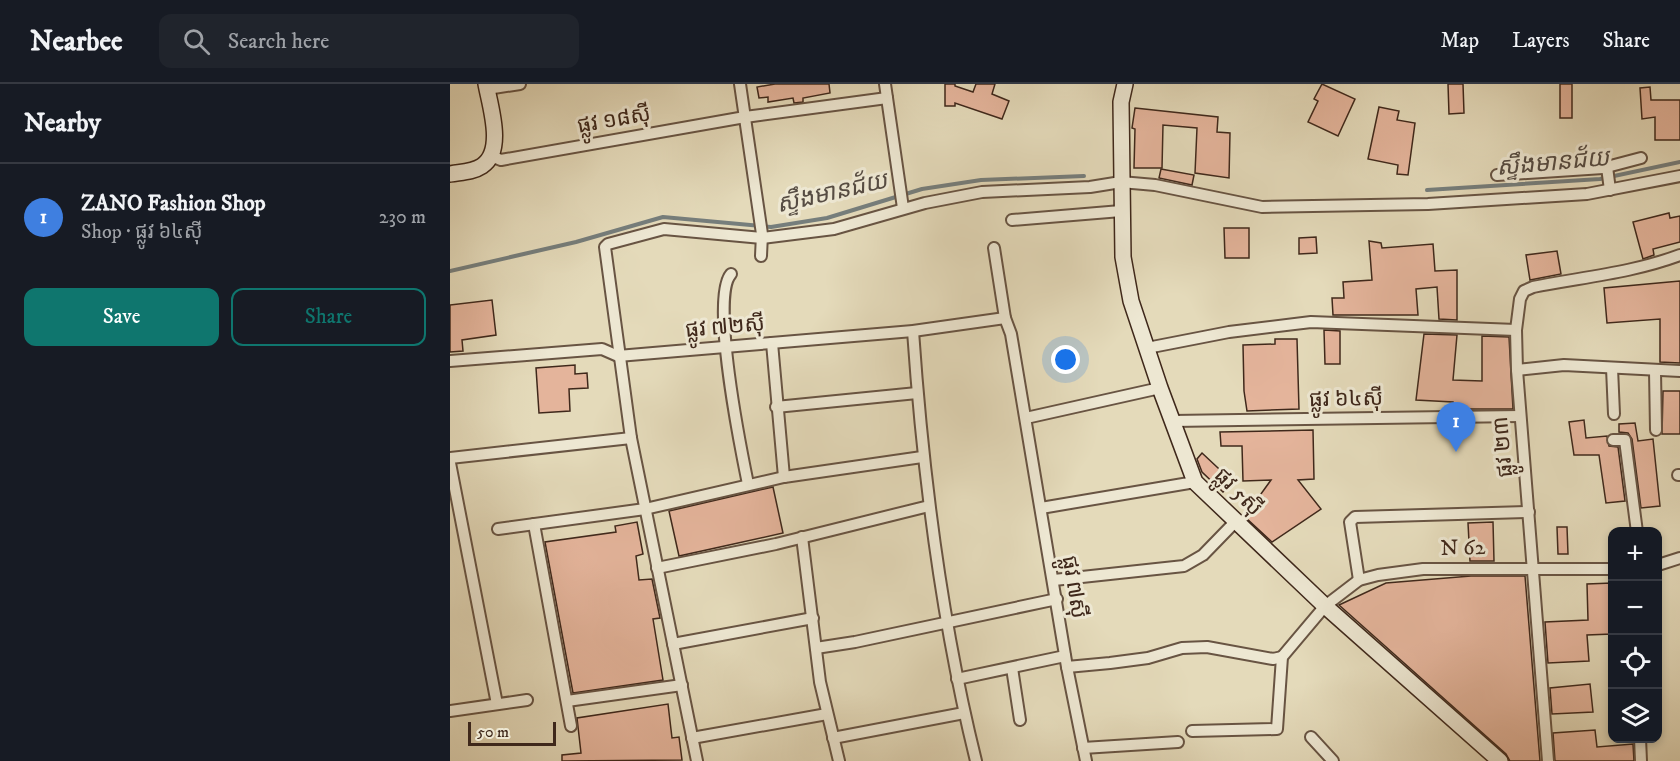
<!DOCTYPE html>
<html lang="en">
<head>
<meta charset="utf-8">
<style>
  body { margin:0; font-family:"IM FELL DW Pica","Noto Sans Khmer",serif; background:#20242c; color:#f1f3f6 }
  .controls { position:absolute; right:18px; bottom:18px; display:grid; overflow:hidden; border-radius:12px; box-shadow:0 3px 9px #0003 }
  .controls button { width:54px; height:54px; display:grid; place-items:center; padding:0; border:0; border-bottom:2px solid #363941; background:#171b24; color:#f1f3f6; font:30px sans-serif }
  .scale { position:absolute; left:18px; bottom:15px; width:88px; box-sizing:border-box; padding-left:6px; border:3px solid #3f281b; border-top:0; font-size:16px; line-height:21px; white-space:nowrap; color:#3f281b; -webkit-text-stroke:4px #ede7d2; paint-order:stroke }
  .you { position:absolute; left:616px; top:276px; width:21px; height:21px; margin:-15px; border:4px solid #fff; border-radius:50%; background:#1a73e8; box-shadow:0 0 0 9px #1a73e833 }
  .badge { display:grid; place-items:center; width:39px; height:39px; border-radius:50%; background:#0f766e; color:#fff; font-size:20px; font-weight:700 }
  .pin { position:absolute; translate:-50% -50px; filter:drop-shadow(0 2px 3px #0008) }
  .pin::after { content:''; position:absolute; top:32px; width:21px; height:18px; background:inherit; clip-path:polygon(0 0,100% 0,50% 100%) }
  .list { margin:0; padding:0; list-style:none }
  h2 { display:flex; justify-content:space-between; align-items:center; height:78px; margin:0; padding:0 24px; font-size:26px }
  h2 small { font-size:20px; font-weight:400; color:#9ea1a6 }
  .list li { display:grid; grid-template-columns:39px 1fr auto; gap:18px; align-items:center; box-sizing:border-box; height:108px; padding:0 24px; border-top:2px solid #363941 }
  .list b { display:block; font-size:22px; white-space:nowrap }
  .list p { margin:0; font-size:20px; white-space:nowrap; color:#9ea1a6 }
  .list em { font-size:20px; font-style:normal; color:#9ea1a6 }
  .actions { display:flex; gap:12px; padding:18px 24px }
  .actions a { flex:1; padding:14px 0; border:2px solid #0f766e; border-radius:12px; text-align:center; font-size:21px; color:#0f766e }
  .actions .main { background:#0f766e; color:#fff }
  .icon { flex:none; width:33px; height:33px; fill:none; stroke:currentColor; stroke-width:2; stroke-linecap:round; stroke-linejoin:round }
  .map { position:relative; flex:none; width:1230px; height:677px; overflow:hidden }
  header { display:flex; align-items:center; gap:36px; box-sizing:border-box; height:84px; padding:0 30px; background:#171b24; border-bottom:2px solid #363941 }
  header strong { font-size:28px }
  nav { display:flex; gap:33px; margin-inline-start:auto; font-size:21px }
  .search { width:420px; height:54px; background:#20242c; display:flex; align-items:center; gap:15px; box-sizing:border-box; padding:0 21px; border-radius:12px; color:#9ea1a6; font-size:22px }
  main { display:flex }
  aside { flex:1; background:#171b24 }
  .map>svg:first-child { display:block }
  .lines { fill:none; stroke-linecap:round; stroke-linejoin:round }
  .stream { stroke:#767e7c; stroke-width:4 }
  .building { fill:#e4b49b; stroke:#3f281b; stroke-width:1.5 }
  .street-casing { stroke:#685443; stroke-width:14 }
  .secondary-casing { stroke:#3f281b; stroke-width:18 }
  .street { stroke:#ede7d2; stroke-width:10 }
  .secondary { stroke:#ede7d2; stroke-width:15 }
  .labels { text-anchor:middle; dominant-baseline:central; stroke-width:6; stroke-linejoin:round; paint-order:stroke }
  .street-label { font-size:22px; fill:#3f281b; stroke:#ede7d2 }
  .water-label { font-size:24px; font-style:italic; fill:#564c43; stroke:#ede7d2 }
</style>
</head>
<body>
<header>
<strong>Nearbee</strong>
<div class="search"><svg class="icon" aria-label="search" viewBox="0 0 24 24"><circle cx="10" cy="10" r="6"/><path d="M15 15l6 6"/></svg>Search here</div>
<nav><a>Map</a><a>Layers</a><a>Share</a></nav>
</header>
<main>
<aside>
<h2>Nearby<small></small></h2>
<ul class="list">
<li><span class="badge" style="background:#3f7fe0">1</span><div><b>ZANO Fashion Shop</b><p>Shop · ផ្លូវ ៦៤ស៊ី</p></div><em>230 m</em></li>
</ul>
<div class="actions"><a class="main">Save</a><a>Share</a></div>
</aside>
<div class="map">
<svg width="1230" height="677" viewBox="0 0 1230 677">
  <rect width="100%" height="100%" fill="#e4daba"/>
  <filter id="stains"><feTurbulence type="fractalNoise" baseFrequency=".00333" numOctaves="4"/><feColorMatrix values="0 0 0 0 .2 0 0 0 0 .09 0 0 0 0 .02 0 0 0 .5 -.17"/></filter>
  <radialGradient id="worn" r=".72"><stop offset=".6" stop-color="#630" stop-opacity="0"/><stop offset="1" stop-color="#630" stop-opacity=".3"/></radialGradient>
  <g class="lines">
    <!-- stream -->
    <g class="stream">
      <path d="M977 106 1150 95 1230 78"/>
      <path d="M0 187 126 158 213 133 321 143 377 134 472 105 531 96 634 92"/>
    </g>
  </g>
  <!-- building -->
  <g class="building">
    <path d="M325 0H379L380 9 353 14V18L344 19 343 14 318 18V13L309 14 307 3Z"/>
    <path d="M495 0H505V2L523 8 526 0H545L542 10 559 17 552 35 505 19V22H495Z"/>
    <path d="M872 0 905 15 888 52 858 38 868 17 864 15Z"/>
    <path d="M998 0H1013L1014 29 999 30Z"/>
    <rect x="1110" y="0" width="12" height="34"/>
    <path d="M1200 3 1201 16H1230V56H1205V33L1192 35 1190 4Z"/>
    <path d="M929 23 949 27 947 36 965 39 958 91 947 90 948 81 918 75Z"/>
    <path d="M685 24 768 33 767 48 780 49 779 94 745 89 747 44 713 41 712 84H684L685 45 682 44Z"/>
    <path d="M711 85 744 91 742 101 709 94Z"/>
    <path d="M1219 129 1220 134 1230 132V158L1203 165 1204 171 1193 175 1183 138Z"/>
    <path d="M774 144H799V174H775Z"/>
    <path d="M866 153 867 169 849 170V154Z"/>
    <path d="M919 157 931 159 932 164 983 160 985 187 1007 186V236L989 235 987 203 966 205 968 231H883L882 214H894L893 198 922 196Z"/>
    <path d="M1107 167 1111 190 1080 196 1076 171Z"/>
    <path d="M1230 197V279L1210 278V235L1157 239 1154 204Z"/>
    <path d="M42 216 46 251 12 256 13 267 0 268V221Z"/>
    <path d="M874 246 890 247V280H875Z"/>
    <path d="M974 250 1007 251 1003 296 1032 297V252L1059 253 1063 325H1003V318L966 316Z"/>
    <path d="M825 255H847L849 325 797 327 794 307 793 261 825 260Z"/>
    <path d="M125 281V290L137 289 138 304 119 305 120 327 89 329 86 284Z"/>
    <path d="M1213 307H1230V350H1212Z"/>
    <path d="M1134 336 1136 354 1157 352 1159 362 1168 363 1175 417 1156 419 1149 371H1124L1119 338Z"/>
    <path d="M1185 339 1188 357 1203 355 1210 422 1191 424 1182 355 1178 349 1169 348V340Z"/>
    <path d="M863 346 864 395 848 396 871 425 822 458 795 433 808 424V414L821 396 793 397 792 362H771L770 348Z"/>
    <path d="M752 369 783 398 773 408 752 388 747 375Z"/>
    <path d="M323 403 333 449 229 472 219 427Z"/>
    <path d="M187 438 193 470 186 472 189 496 202 495 210 534 203 535 213 596 123 609 95 458 166 448 165 442Z"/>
    <path d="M1043 438 1044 477H1020L1018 439Z"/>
    <path d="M1107 443H1117L1118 470H1108Z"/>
    <path d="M1021 492H1075L1090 677H1060L1056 670 889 521 936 499Z"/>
    <path d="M1162 499V550L1137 551 1139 577 1098 579 1095 538 1138 536 1137 500Z"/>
    <path d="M1140 600 1143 628 1102 630 1100 604Z"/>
    <path d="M218 620 222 654 229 653 232 676 112 677V671L131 669 127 634Z"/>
    <path d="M1145 646 1147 663 1183 660 1184 677H1105L1103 649Z"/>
  </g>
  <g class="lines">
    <!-- street casing -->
    <g class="street-casing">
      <g id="street">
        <path d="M290 0 312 150 311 172"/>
        <path d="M435 0 453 124"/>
        <path d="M37 5 70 0"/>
        <path d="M41 72 51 76 295 33 437 14"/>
        <path d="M1157 83 1160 106"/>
        <path d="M1047 91 1153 84 1191 74"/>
        <path d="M562 136 671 127"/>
        <path d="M544 164 555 234 561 250 617 583 636 677"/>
        <path d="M281 190C260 213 291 366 298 400"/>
        <path d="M463 247C473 392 491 536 526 677"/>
        <path d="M322 259 334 393"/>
        <path d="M697 264 779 248 861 238 1066 246"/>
        <path d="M0 277 152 265 168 272 463 247 555 234"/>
        <path d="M1162 284 1164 330"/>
        <path d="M1067 286 1114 281 1230 287"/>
        <path d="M1205 287 1206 346"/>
        <path d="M326 323 467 309"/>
        <path d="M576 334 710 304"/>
        <path d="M723 337 1070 332"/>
        <path d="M1163 356H1175L1187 448"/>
        <path d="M0 374 181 354"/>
        <path d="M0 379 47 620"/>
        <path d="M1228 391H1230"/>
        <path d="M591 424 745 398"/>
        <path d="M84 440 121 642"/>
        <path d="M48 445 195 425 334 393 472 373"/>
        <path d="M352 453 370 598 389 677"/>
        <path d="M1208 481 1230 474"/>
        <path d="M207 484 326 460 479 422"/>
        <path d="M604 496 734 482 753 471 786 437"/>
        <path d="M909 496 900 438 905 433 1079 428"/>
        <path d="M223 560 363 534"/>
        <path d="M366 564 405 558 607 515"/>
        <path d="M617 583 660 579 698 574 732 564 757 563 823 575 832 573"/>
        <path d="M562 584 570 636"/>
        <path d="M507 595 615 572"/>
        <path d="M117 617 232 601"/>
        <path d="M0 627 77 616"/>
        <path d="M742 647 827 645 832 573 875 522 909 496 928 491 973 485H1162"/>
        <path d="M861 653 883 677"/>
        <path d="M242 654 377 630"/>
        <path d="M383 654 514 629"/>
        <path d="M1190 654 1191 677"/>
        <path d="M633 664 728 658"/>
        <path d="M247 677 181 354 155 163 158 160 214 145 312 154 384 145 475 119 532 108 640 103 671 98 705 101 812 123 978 120 1137 110 1230 92"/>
        <path d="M1098 677 1067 286 1066 246 1070 215 1074 207 1083 203C1133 193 1182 189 1230 171"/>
      </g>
    </g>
    <!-- secondary casing -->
    <g class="secondary-casing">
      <g id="secondary">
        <path d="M675 0 671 18 673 173 681 217 710 304 745 398 875 522 1050 677"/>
        <path d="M0 90C11 88 23 88 32 82 55 67 40 22 36 0"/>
      </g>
    </g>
    <!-- street -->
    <use href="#street" class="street"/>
    <!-- secondary -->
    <use href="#secondary" class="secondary"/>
  </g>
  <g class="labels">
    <!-- street labels -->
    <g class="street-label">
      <text transform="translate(164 36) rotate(-10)">ផ្លូវ ១៨ស៊ី</text>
      <text transform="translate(275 243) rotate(-5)">ផ្លូវ ៧២ស៊ី</text>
      <text transform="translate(896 315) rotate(-1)">ផ្លូវ ៦៤ស៊ី</text>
      <text transform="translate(1053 363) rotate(-95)">ផ្លូវ ២៣</text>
      <text transform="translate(788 408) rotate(45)">ផ្លូវ 5ស៊ី</text>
      <text transform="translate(1013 464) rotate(-1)">N 62</text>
      <text transform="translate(624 503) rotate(81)">ផ្លូវ ៧ស៊ី</text>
    </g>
    <!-- water labels -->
    <g class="water-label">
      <text transform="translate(1103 79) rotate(-5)">ស្ទឹងមានជ័យ</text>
      <text transform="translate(382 109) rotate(-13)">ស្ទឹងមានជ័យ</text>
    </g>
  </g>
  <rect width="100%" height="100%" filter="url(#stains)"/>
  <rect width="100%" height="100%" fill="url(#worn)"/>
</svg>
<div class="controls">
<button>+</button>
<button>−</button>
<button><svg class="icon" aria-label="locate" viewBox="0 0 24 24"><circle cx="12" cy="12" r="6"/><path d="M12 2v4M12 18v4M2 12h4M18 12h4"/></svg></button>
<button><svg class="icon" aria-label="layers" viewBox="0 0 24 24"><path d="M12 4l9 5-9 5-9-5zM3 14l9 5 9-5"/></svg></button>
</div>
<div class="scale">50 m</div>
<div class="you"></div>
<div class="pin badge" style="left:1006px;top:368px;background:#3f7fe0">1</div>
</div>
</main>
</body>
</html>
